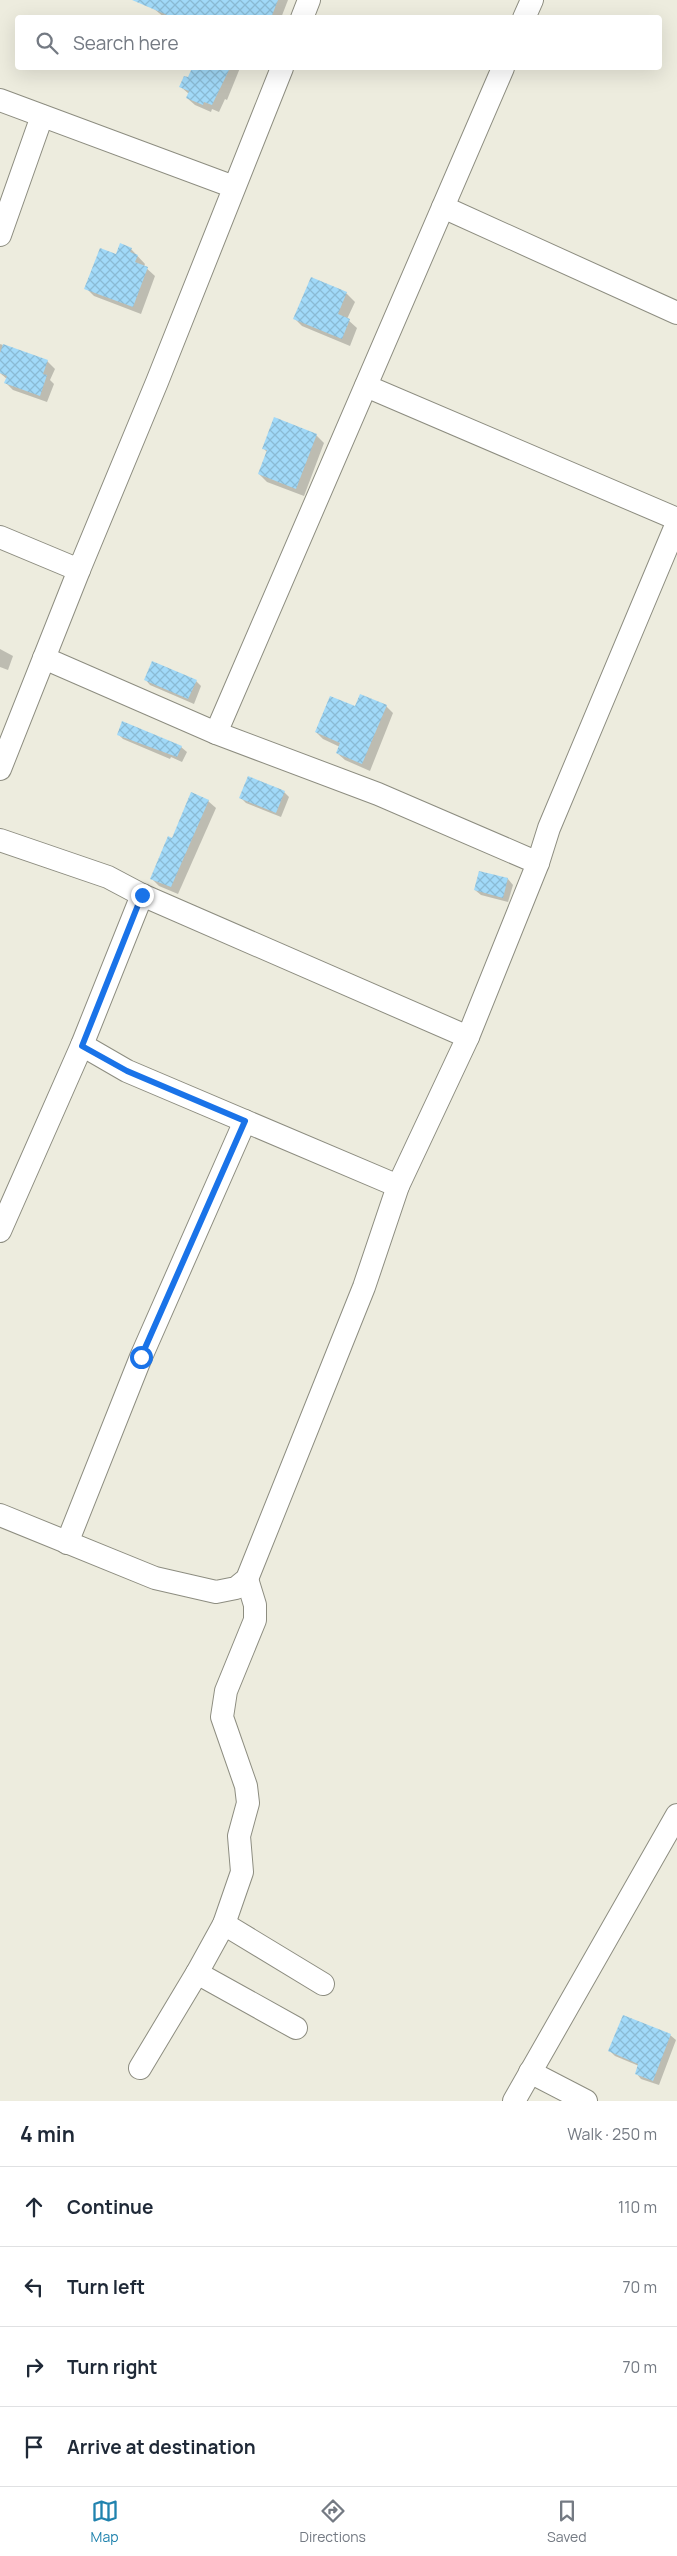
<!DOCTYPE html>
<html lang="en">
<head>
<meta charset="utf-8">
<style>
  body { margin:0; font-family:Manrope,sans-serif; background:#f2f2f3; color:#1f2937 }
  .stop { position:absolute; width:15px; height:15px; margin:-11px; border:4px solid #1a73e8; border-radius:50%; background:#fff }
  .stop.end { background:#1a73e8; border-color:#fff; box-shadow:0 1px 5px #0008 }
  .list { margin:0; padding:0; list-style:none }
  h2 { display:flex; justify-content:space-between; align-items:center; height:65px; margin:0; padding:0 20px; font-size:21px }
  h2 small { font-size:16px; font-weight:400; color:#747a83 }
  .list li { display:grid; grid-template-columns:32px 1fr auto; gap:15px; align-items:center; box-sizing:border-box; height:80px; padding:0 20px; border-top:1px solid #e0e1e3 }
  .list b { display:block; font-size:19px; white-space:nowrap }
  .list em { font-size:16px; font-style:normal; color:#747a83 }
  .icon { flex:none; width:28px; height:28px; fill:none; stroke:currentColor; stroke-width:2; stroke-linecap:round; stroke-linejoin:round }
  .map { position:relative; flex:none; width:677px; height:2101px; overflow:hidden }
  .search { position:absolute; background:#fff; box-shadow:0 5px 20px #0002; left:15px; right:15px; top:15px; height:55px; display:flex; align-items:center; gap:12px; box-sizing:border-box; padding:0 18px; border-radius:5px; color:#747a83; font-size:19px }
  .sheet { height:385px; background:#fff }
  nav { display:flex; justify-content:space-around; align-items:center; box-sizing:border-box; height:70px; border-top:1px solid #e0e1e3; background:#fff; font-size:14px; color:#747a83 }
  nav a { display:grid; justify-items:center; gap:2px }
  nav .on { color:#2183ae }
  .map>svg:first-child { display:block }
  .shadow { fill:#0003 }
  .building { fill:url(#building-cross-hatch) }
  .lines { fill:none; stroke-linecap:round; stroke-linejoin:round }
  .minor-casing { stroke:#8d8d80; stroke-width:24 }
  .minor { stroke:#fff; stroke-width:22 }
  .route { stroke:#1a73e8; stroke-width:6 }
</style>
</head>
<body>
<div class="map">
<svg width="677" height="2101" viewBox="0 0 677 2101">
  <defs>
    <pattern id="building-cross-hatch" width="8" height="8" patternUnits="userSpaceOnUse" patternTransform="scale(1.25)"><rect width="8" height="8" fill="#a1d9f8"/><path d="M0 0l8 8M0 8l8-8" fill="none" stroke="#8abad4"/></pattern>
  </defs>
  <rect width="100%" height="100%" fill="#edecde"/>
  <!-- shadow -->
  <g class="shadow">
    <path d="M156 0H288L281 18H165L153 8Z"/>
    <path d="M193 68H240L227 100 225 99 219 112 212 109 211 112 195 105 187 98 189 94 181 87 188 79Z"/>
    <path d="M131 249 145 264 144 266 155 276 141 314 94 296 86 288 117 256Z"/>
    <path d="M311 279 347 294 355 302 347 319 357 328 350 346 302 326 294 318Z"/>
    <path d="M0 344 47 361 55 369 50 380 54 384 47 402 13 390 6 383 7 379 0 373Z"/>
    <path d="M316 435 324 443 304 496 267 482 259 474 267 452 263 448Z"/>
    <path d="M0 649 13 656 8 670 0 667Z"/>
    <path d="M145 679 196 681 201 686 194 704 150 685Z"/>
    <path d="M386 706 393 713 370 771 345 760 337 753 340 747 323 739 316 732 356 708Z"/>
    <path d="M118 734 181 747 187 752 182 762 171 757 170 759 123 739Z"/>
    <path d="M284 792 289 797 281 817 246 803 241 798Z"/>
    <path d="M208 801 216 808 178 894 159 886 151 878 173 840Z"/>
    <path d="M480 872 508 879 513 885 508 902 481 895 475 890Z"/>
    <path d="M670 2035 676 2040 659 2085 641 2079 636 2073 639 2066 615 2056 610 2051Z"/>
  </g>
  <!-- building -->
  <g class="building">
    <path d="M132 0H278L271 18H174Z"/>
    <path d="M192 68H230L212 105 204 102 203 105 186 98 189 91 179 87 184 76 188 77Z"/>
    <path d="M120 243 132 248 130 252 138 255 135 262 148 267 133 307 84 289 100 248 116 254Z"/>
    <path d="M311 277 347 292 338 314 350 319 342 339 293 319Z"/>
    <path d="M3 344 48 360 43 374 47 375 40 396 4 383 7 376 0 373V353Z"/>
    <path d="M274 417 317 434 296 489 258 474 267 450 262 449Z"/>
    <path d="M152 661 197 680 188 699 144 680Z"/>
    <path d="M360 694 387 705 362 764 336 753 340 743 315 732 330 696 355 706Z"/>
    <path d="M122 721 182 746 177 757 117 735Z"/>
    <path d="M248 776 285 791 276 813 239 798Z"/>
    <path d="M191 792 209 800 171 887 150 879 168 836 172 838Z"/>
    <path d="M479 871 508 878 503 898 474 890Z"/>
    <path d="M623 2015 671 2034 653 2081 635 2074 638 2064 608 2051Z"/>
  </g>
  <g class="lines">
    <!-- minor casing -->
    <g class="minor-casing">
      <g id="minor">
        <path d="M302 18 309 0"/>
        <path d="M524 18 532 0"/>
        <path d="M0 100 234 187"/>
        <path d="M443 207 677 313"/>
        <path d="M0 235 42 116"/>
        <path d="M366 386 677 519"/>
        <path d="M0 537 79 570 157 382 282 68"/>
        <path d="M44 658 216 733 503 68"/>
        <path d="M216 733 378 794 538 863 549 828 677 523"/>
        <path d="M0 769 79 570"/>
        <path d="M0 840 108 877 142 895 468 1037"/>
        <path d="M82 1045 127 1071 398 1186 468 1037 538 863"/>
        <path d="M0 1231 82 1045 142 895"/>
        <path d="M0 1515 155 1578 216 1592 236 1588 247 1579 364 1287 398 1186"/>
        <path d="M67 1543 141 1357 245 1121"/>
        <path d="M224 1924 323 1984"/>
        <path d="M197 1973 296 2028"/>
        <path d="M140 2068 197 1973 224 1924 242 1872 239 1836 248 1803 246 1786 222 1717 226 1691 255 1620V1605L247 1579"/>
        <path d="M530 2072 586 2101"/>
        <path d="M514 2101 677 1815"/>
      </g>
    </g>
    <!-- minor -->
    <use href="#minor" class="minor"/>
  </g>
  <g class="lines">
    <!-- route -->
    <path class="route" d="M141 1357 245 1121 127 1071 82 1046 142 895"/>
  </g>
</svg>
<div class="stop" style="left:141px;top:1357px"></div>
<div class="stop end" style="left:142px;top:895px"></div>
<div class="search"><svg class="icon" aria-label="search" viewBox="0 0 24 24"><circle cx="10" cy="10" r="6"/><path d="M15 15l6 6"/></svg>Search here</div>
</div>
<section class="sheet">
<h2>4 min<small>Walk · 250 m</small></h2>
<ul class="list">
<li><svg class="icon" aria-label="ahead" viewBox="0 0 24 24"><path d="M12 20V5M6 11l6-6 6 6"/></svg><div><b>Continue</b></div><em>110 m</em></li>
<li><svg class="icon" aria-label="left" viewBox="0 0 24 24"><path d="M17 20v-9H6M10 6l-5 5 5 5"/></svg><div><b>Turn left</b></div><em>70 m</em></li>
<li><svg class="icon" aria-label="right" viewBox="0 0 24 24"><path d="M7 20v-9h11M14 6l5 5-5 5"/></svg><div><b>Turn right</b></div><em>70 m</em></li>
<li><svg class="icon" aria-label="arrive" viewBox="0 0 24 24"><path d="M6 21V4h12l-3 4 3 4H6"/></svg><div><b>Arrive at destination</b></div></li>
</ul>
</section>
<nav>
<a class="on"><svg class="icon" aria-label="map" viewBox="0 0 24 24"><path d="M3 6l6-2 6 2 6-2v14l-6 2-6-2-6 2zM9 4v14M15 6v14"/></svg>Map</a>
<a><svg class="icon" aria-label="directions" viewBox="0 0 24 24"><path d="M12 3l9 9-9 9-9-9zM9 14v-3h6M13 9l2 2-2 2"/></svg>Directions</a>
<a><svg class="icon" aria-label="saved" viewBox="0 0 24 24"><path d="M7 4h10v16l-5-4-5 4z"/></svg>Saved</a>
</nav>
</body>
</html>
